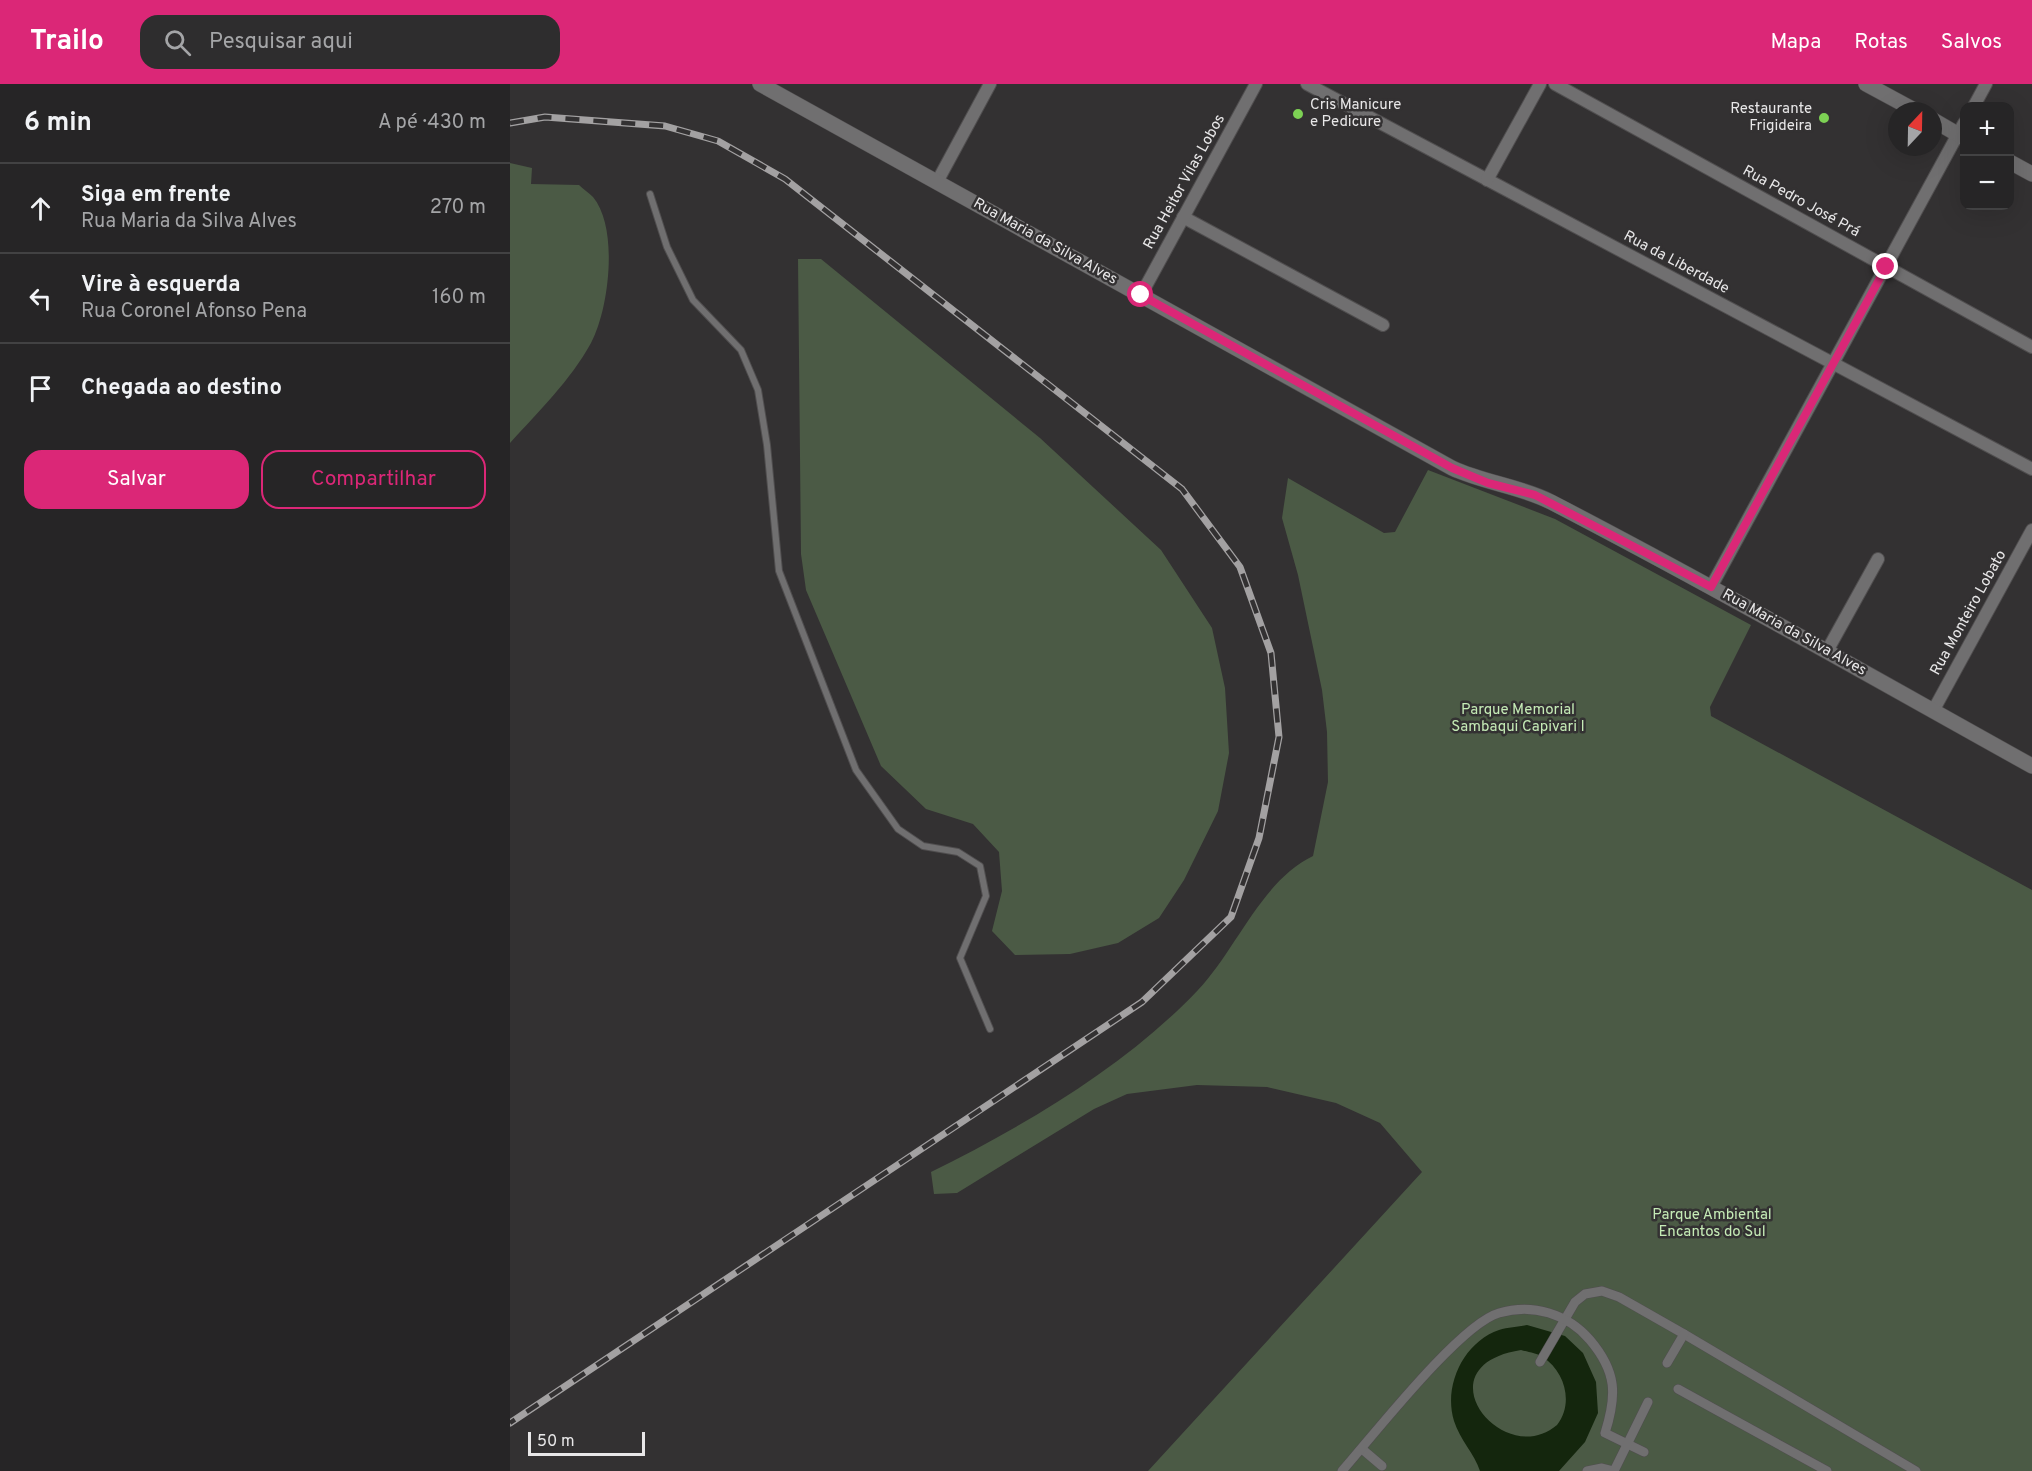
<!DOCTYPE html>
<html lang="pt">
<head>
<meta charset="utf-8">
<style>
  body { margin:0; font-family:Overpass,sans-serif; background:#2e2d2e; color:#f1f3f6 }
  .controls { position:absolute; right:18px; top:18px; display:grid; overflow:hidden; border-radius:12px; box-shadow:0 6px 24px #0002 }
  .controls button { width:54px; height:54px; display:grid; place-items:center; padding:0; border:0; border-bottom:2px solid #424243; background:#262526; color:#f1f3f6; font:30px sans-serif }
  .compass { position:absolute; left:1378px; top:18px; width:54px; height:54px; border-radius:50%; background:#262526; box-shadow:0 6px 24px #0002; rotate:22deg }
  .scale { position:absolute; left:18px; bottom:15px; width:117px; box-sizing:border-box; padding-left:6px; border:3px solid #e8e7e8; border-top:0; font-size:16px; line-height:21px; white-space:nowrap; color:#e8e7e8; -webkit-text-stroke:4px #333132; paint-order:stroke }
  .stop { position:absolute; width:18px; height:18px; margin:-14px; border:4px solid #db2777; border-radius:50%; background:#fff }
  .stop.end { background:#db2777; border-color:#fff; box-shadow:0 2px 6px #0008 }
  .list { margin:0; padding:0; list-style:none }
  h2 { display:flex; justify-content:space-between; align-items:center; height:78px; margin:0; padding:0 24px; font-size:26px }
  h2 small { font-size:20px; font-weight:400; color:#a4a5a7 }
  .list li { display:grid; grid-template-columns:39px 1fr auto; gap:18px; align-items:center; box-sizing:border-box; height:90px; padding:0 24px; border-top:2px solid #424243 }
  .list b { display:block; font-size:22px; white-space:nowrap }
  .list p { margin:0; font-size:20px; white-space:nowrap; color:#a4a5a7 }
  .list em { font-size:20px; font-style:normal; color:#a4a5a7 }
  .actions { display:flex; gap:12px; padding:18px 24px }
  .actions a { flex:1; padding:14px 0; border:2px solid #db2777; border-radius:18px; text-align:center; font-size:21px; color:#db2777 }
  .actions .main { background:#db2777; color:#fff }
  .icon { flex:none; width:33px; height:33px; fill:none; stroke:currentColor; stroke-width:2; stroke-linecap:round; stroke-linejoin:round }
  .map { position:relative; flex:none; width:1522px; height:1387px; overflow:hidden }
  header { display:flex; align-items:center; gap:36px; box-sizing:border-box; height:84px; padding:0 30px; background:#db2777; color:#fff }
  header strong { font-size:28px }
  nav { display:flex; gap:33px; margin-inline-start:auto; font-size:21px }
  .search { width:420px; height:54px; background:#2e2d2e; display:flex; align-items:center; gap:15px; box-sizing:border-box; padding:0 21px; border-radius:18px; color:#a4a5a7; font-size:22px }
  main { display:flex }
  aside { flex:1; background:#262526 }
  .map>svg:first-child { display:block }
  .green { fill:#4b5a45 }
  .water { fill:#14260d; fill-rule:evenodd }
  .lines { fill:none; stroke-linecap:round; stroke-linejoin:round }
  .service-casing { stroke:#504e4f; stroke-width:8 }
  .pedestrian-casing { stroke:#504e4f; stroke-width:10 }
  .minor-casing { stroke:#504e4f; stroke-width:14 }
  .tertiary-casing { stroke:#504e4f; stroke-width:16 }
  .service { stroke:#706f70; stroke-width:6 }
  .pedestrian { stroke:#706f70; stroke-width:9 }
  .minor { stroke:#706f70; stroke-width:12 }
  .tertiary { stroke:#706f70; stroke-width:15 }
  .rail-casing { stroke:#a3a1a2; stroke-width:7 }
  .rail { stroke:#333132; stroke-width:4.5; stroke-dasharray:14; stroke-linecap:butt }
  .route { stroke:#db2777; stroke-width:8 }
  .poi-dot { fill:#7dd154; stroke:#333132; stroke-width:2 }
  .labels { text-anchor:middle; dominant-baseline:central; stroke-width:5; stroke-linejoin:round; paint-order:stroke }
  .poi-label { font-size:15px; fill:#e8e7e8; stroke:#333132; text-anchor:start }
  .street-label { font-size:15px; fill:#e8e7e8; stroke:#333132 }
  .park-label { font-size:15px; fill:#c5ebb6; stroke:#333132 }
</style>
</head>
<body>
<header>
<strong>Trailo</strong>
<div class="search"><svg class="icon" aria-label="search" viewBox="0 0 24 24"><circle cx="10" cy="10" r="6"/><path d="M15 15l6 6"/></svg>Pesquisar aqui</div>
<nav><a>Mapa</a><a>Rotas</a><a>Salvos</a></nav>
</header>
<main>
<aside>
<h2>6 min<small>A pé · 430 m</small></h2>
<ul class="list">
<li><svg class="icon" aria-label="ahead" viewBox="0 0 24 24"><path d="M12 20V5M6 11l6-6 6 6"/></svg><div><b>Siga em frente</b><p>Rua Maria da Silva Alves</p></div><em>270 m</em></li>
<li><svg class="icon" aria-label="left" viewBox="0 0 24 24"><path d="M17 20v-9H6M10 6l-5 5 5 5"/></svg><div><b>Vire à esquerda</b><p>Rua Coronel Afonso Pena</p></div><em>160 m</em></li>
<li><svg class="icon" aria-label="arrive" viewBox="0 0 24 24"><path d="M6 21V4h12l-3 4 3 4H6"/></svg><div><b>Chegada ao destino</b></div></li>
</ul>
<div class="actions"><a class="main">Salvar</a><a>Compartilhar</a></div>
</aside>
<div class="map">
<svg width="1522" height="1387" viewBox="0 0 1522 1387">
  <rect width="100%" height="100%" fill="#333132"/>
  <!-- green -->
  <g class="green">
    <path d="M0 79 22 84 21 100 69 101C73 105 79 109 83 113 109 144 99 226 81 259 60 297 29 327 0 359Z"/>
    <path d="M288 175H311L530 354 651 466 702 544 715 604 719 669 708 727 674 796 649 834 608 859 560 870 505 871 482 847 492 807 489 768 463 740 416 725 371 682 296 506 291 470Z"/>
    <path d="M918 386 1045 435 1241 541 1200 623 1201 632 1522 806V1387H638L912 1088 870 1039 826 1019 757 1003 687 1001 617 1010 584 1025 447 1109 424 1110 421 1088C514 1042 616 982 688 906 726 866 752 796 803 772L818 698 817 648 812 606 788 491 772 434 778 394 874 449 885 448Z"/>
  </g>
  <!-- water -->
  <path class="water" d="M1017 1241 1055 1252 1073 1269 1086 1298 1088 1329 1075 1358 1049 1387H970C964 1369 950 1356 944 1337 933 1301 954 1258 989 1246 998 1243 1009 1243 1017 1241ZM1011 1266C1018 1268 1027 1269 1033 1273 1055 1288 1064 1319 1047 1341 993 1387 909 1282 1011 1266Z"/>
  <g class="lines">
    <!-- service casing -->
    <g class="service-casing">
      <path id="service" d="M140 110 157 163 183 216 231 266 248 306 257 361 269 487 346 686 388 745 413 762 448 768 470 782 476 812 450 874 480 945"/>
    </g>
    <!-- pedestrian casing -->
    <g class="pedestrian-casing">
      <g id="pedestrian">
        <path d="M1030 1278 1065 1218 1075 1210 1092 1207 1109 1213 1174 1250 1406 1387"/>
        <path d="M1157 1279 1174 1250"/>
        <path d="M1168 1305 1317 1387"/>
        <path d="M852 1365 872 1382"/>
        <path d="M832 1387C863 1352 950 1240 989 1229 1023 1219 1058 1230 1080 1256 1107 1288 1107 1311 1095 1349L1134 1368"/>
        <path d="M1077 1387 1092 1384 1104 1387"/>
        <path d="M1104 1387 1138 1318"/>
      </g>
    </g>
    <!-- minor casing -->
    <g class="minor-casing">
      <g id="minor">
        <path d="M797 0 1522 385"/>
        <path d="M1045 0 1522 263"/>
        <path d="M1464 22 1476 0"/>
        <path d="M977 96 1030 0"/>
        <path d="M427 98 480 0"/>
        <path d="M673 133 873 241"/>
        <path d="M631 211 746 0"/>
        <path d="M1201 503 1454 39"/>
        <path d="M1317 567 1368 475"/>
        <path d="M1423 627 1522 446"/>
      </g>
    </g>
    <!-- tertiary casing -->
    <g class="tertiary-casing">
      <g id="tertiary">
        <path d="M250 0 942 384C974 399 1010 402 1041 418 1203 502 1362 593 1522 682"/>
        <path d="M1356 0 1406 27"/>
        <path d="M1423 36 1454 54"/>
        <path d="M1500 78 1522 90"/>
      </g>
    </g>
    <!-- service -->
    <use href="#service" class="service"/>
    <!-- pedestrian -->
    <use href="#pedestrian" class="pedestrian"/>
    <!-- minor -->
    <use href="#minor" class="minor"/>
    <!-- tertiary -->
    <use href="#tertiary" class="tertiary"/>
    <!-- rail casing -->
    <g class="rail-casing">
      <path id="rail" d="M0 39 35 33 155 42 208 57 275 95 672 405 730 483 761 569 769 653 749 754 721 833 632 918 0 1339"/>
    </g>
    <!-- rail -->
    <use href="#rail" class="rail"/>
  </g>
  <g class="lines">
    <!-- route -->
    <path class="route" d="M631 211 942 384 978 399 1025 411 1201 503 1376 183"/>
  </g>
  <!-- markers -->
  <g class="poi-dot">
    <circle cx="788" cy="30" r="6"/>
    <circle cx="1314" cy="34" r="6"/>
  </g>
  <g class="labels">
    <!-- poi labels -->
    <g class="poi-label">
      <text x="800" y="21">Cris Manicure<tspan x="800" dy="17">e Pedicure</tspan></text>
      <text x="1302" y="25" text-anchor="end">Restaurante<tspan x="1302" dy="17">Frigideira</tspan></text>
    </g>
    <!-- street labels -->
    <g class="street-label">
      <text transform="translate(675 98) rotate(-61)">Rua Heitor Vilas Lobos</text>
      <text transform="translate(1291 118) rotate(29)">Rua Pedro José Prá</text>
      <text transform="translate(535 158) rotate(29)">Rua Maria da Silva Alves</text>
      <text transform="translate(1166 179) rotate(28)">Rua da Liberdade</text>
      <text transform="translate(1459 529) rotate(-61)">Rua Monteiro Lobato</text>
      <text transform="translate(1284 549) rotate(29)">Rua Maria da Silva Alves</text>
    </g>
    <!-- park labels -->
    <g class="park-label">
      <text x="1008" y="626">Parque Memorial<tspan x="1008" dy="17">Sambaqui Capivari I</tspan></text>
      <text x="1202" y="1131">Parque Ambiental<tspan x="1202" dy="17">Encantos do Sul</tspan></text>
    </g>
  </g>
</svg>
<div class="controls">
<button>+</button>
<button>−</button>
</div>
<svg class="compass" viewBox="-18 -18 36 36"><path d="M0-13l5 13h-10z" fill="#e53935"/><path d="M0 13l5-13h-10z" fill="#a4a5a7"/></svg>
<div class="scale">50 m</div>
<div class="stop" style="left:631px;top:211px"></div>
<div class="stop end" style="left:1376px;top:183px"></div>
</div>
</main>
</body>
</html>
